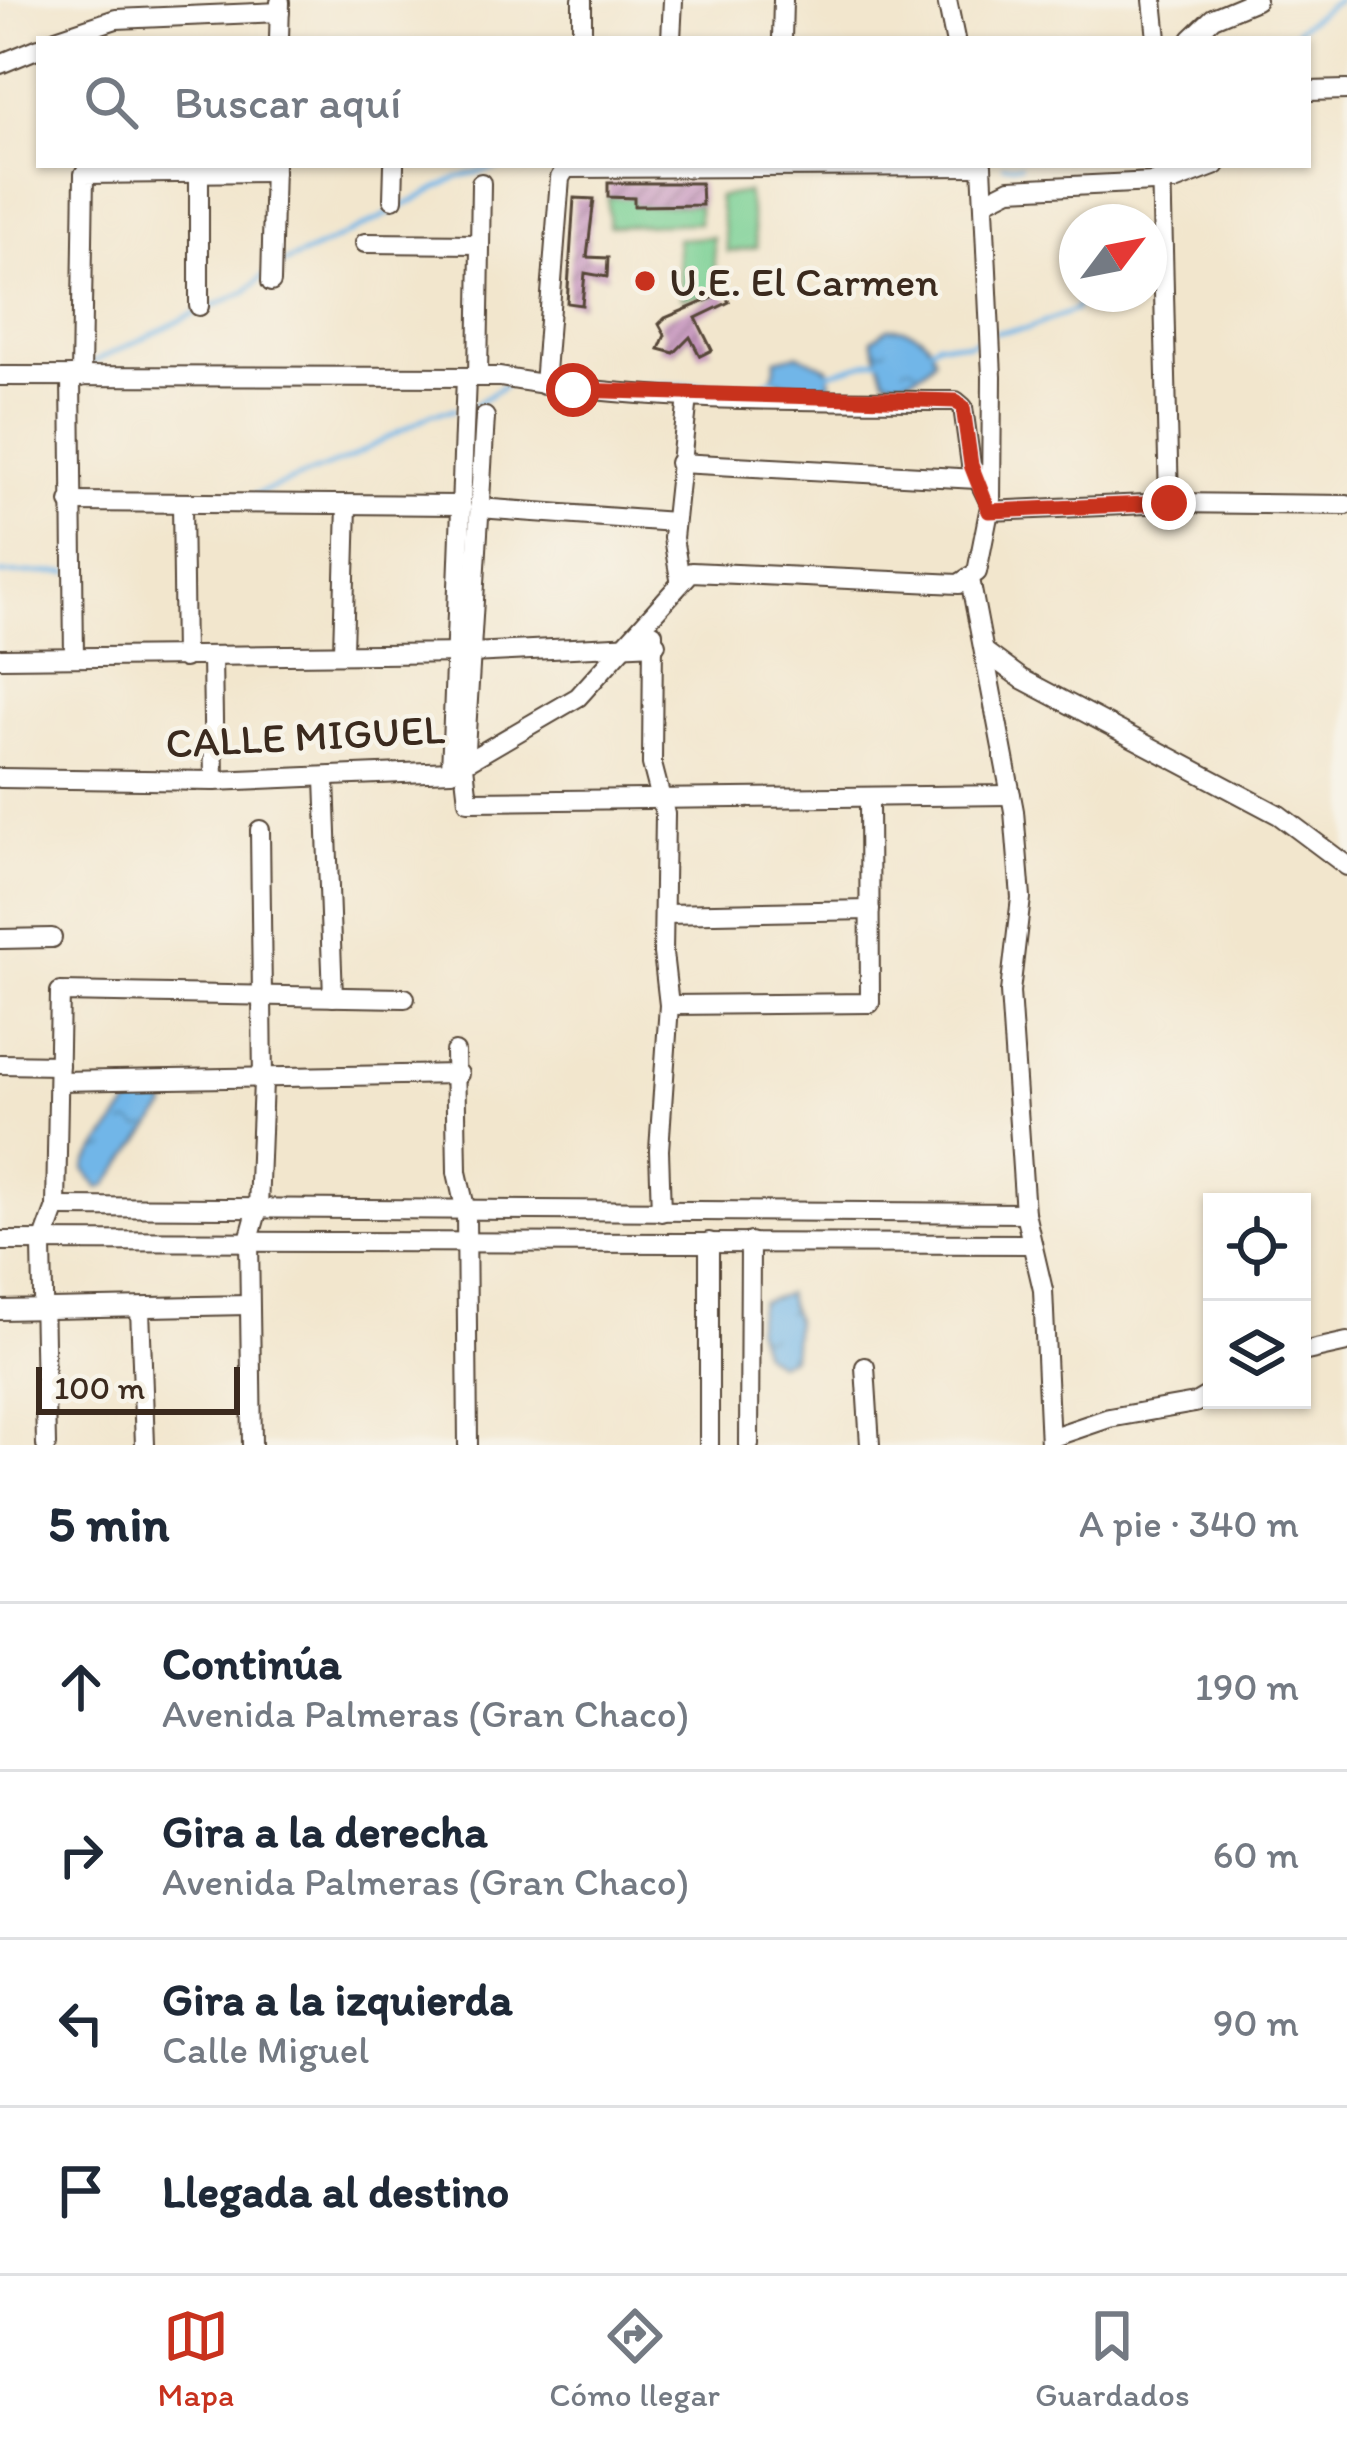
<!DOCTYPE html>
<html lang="es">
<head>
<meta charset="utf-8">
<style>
  body { margin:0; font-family:Itim,sans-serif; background:#f6f6f7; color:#1f2937 }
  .controls { position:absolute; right:36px; bottom:36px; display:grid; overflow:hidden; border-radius:0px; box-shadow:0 3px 9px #0004 }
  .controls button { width:108px; height:108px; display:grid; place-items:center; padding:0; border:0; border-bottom:3px solid #e0e1e3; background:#fff; color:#1f2937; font:60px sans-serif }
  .compass { position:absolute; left:1059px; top:204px; width:108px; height:108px; border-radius:50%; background:#fff; box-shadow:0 3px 9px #0004; rotate:58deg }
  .scale { position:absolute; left:36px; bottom:30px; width:204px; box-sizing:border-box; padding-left:12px; border:6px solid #3b2a1e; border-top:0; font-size:33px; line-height:42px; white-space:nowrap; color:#3b2a1e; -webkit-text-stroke:9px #f7f3e8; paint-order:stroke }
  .stop { position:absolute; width:36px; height:36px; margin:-27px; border:9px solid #c8321e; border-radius:50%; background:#fff }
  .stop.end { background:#c8321e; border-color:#fff; box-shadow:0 3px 12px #0008 }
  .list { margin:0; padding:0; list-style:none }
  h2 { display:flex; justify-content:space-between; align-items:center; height:156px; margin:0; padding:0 48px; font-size:51px }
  h2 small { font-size:39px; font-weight:400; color:#747a83 }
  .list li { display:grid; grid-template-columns:78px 1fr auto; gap:36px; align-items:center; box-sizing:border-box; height:168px; padding:0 48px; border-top:3px solid #e0e1e3 }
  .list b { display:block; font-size:45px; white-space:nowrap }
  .list p { margin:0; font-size:39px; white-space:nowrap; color:#747a83 }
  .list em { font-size:39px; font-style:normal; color:#747a83 }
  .icon { flex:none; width:66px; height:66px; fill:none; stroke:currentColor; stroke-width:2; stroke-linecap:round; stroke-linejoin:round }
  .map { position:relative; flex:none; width:1347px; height:1445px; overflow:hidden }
  .search { position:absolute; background:#fff; box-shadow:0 3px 9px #0004; left:36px; right:36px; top:36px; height:132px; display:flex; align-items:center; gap:30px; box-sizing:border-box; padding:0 42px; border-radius:0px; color:#747a83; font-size:45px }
  .sheet { height:828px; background:#fff }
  nav { display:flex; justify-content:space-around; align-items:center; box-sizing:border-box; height:168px; border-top:3px solid #e0e1e3; background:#fff; font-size:33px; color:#747a83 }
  nav a { display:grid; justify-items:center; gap:6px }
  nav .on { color:#c8321e }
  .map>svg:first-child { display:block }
  .green { fill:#7ad094; stroke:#5a7d59; stroke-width:3 }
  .water { fill:url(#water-ripples); stroke:#567083; stroke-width:3 }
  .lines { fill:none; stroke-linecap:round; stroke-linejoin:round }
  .stream { stroke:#71b6e8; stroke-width:4.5 }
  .building { fill:url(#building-hatch) }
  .minor-casing { stroke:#564638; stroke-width:22 }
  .minor { stroke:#fff; stroke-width:18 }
  .route { stroke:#c8321e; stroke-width:15 }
  .poi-dot { fill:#c8321e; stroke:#f7f3e8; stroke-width:4.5 }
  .labels { text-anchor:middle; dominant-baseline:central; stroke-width:9; stroke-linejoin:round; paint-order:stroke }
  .poi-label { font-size:42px; fill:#3b2a1e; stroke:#f7f3e8; text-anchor:start }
  .street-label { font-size:42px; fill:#3b2a1e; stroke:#f7f3e8 }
</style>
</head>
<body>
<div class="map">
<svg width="1347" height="1445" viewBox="0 0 1347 1445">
  <defs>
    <pattern id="water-ripples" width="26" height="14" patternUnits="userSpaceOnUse" patternTransform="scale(3)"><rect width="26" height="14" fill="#71b6e8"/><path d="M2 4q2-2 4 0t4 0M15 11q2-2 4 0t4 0" fill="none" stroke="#5e94bb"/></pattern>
    <pattern id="building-hatch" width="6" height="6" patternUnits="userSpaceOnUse" patternTransform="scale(3)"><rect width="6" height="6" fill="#c695be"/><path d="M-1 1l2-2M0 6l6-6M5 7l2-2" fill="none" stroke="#a27a9a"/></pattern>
  </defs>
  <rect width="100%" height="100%" fill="#f7f3e8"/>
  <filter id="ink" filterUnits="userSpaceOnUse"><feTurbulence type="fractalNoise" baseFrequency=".00833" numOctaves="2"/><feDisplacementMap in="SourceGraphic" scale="24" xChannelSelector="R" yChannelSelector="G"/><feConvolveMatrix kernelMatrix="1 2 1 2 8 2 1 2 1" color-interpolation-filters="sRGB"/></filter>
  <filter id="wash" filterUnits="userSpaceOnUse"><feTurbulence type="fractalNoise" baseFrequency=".004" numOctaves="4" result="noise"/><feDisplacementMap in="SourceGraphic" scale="48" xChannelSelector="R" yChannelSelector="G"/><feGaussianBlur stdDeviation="2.7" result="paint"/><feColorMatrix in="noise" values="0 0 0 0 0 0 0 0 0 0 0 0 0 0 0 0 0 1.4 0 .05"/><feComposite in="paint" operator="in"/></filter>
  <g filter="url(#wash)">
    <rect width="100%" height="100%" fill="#f2e6cd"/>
    <!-- green -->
    <g class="green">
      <path d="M747 192 757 247 728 252 718 197Z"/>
      <path d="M608 197H634L635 206 699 205V223L609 226Z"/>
      <path d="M713 237 717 295 682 298 677 239Z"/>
    </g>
    <!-- water -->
    <g class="water">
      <path d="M888 328C911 327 929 335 935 359 923 374 903 385 885 378L872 339Z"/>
      <path d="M798 354 828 368 831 384 801 391 773 378 776 359Z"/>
      <path d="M142 1088H162L166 1108 106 1186 99 1188 85 1169 88 1161Z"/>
      <path d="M786 1294 795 1320 792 1357 777 1363 763 1353 755 1327 760 1302Z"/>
    </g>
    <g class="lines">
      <!-- stream -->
      <g class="stream">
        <path d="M1296 39 1297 29 1338 0"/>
        <path d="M1003 165H1020"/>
        <path d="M277 266C338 240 395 212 452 180 467 172 488 173 505 165"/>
        <path d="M207 309 247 291 263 276"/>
        <path d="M996 332 1027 329 1075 310 1084 294"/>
        <path d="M930 348 937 342 968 344 986 337"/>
        <path d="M87 365 196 313"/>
        <path d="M826 374 884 358"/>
        <path d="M638 385H759L774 378"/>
        <path d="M473 406 504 386"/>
        <path d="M253 495 348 459 432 414 455 410"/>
        <path d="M0 574 69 572"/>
      </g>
    </g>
    <g id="blocks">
      <!-- building -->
      <g class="building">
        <path d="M608 183H701L702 205 634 206V198L608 197Z"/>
        <path d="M574 198 594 199 587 257 608 258 607 277 585 273 582 305 567 303Z"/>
        <path d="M724 293 729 302 696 318 712 350 700 356 690 337 674 353 659 349 665 335 659 324 665 318Z"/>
      </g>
    </g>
  </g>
  <g filter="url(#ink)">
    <use href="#blocks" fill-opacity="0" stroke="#564638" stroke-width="3"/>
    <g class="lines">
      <!-- minor casing -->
      <g class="minor-casing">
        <g id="minor">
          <path d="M582 0V39"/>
          <path d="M947 0 955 39"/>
          <path d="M1153 0 1157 39"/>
          <path d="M56 39 116 19 280 12"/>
          <path d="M279 39 280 2"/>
          <path d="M671 39 673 0"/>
          <path d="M782 39 783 0"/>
          <path d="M1191 39 1213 18 1256 0"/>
          <path d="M0 64 39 48"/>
          <path d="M1308 91 1347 90"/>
          <path d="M982 165 992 377 991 500"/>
          <path d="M1161 165 1169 503"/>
          <path d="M393 199 394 165"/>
          <path d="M984 202 1010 189 1174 181 1216 165"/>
          <path d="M365 243 480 244"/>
          <path d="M271 282 274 165"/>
          <path d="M199 306V173"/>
          <path d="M0 376 500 377C649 404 804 400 956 401L963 407 971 465 990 503"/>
          <path d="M71 376 74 657"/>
          <path d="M81 377 84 174 274 172"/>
          <path d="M478 377 481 183"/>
          <path d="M544 385 560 178 566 168 982 166"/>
          <path d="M485 417 464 766 468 801 1011 795"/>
          <path d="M679 463 977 479"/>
          <path d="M70 502 459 505"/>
          <path d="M182 503 184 658"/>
          <path d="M479 508 674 522"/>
          <path d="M680 579 673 538 688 397"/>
          <path d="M970 579 1014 811 1021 898 1010 992 1025 1213 1043 1290 1050 1445"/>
          <path d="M653 633 652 764 665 814 663 953 669 1005 659 1150 661 1212"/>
          <path d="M343 651 347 505"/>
          <path d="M984 651 1022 679 1279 815 1347 866"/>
          <path d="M212 657 214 781"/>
          <path d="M0 658 470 653 656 644"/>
          <path d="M451 771 466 377"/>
          <path d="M0 778 214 781 451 771 578 697 691 572 959 584 977 572 989 511 1169 503 1347 505"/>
          <path d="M325 779 333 997"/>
          <path d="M665 914 870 910"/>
          <path d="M0 939 52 938"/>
          <path d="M669 1005 870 1003 869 797"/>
          <path d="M455 1052 457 1172 466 1212 468 1445"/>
          <path d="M0 1064 59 1065"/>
          <path d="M59 1081 459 1074"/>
          <path d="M56 1207 1025 1213"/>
          <path d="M0 1241 1032 1244"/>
          <path d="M709 1242V1445"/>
          <path d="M140 1309 145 1445"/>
          <path d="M0 1310 248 1305"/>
          <path d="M1302 1352 1347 1342"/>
          <path d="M865 1367 870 1445"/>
          <path d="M1050 1438 1109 1418 1195 1403 1212 1393"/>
          <path d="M46 1445 42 1245 56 1207 60 992 405 998"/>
          <path d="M252 1445 249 1240 258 1208 263 1081 260 830"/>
          <path d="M749 1445 750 1242"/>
        </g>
      </g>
      <!-- minor -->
      <use href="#minor" class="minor"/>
    </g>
  </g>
  <g class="lines" filter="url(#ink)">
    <!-- route -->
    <path class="route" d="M573 390 956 401 963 407 971 465 989 511 1169 503"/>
  </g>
  <!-- markers -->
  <circle class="poi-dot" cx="645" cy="281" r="12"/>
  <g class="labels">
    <!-- poi labels -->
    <g class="poi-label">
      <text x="669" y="281">U.E. El Carmen</text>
    </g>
    <!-- street labels -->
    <g class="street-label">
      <text transform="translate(305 736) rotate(-3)">CALLE MIGUEL</text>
    </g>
  </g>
</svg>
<div class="controls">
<button><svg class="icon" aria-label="locate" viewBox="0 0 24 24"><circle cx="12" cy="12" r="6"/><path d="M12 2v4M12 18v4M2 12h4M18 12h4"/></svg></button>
<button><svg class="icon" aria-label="layers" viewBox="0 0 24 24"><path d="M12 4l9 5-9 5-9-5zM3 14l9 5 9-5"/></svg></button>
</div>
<svg class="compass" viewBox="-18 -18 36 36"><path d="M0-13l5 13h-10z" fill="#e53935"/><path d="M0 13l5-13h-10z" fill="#747a83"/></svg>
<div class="scale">100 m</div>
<div class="stop" style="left:573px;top:390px"></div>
<div class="stop end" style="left:1169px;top:503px"></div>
<div class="search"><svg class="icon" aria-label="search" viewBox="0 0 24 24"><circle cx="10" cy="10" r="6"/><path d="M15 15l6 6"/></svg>Buscar aquí</div>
</div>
<section class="sheet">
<h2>5 min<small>A pie · 340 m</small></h2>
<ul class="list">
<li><svg class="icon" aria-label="ahead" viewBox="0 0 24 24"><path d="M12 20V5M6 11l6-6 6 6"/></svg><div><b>Continúa</b><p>Avenida Palmeras (Gran Chaco)</p></div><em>190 m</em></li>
<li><svg class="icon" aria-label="right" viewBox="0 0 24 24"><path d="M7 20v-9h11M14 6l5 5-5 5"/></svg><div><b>Gira a la derecha</b><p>Avenida Palmeras (Gran Chaco)</p></div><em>60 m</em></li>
<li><svg class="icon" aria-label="left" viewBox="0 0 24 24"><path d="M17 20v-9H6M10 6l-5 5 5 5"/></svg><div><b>Gira a la izquierda</b><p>Calle Miguel</p></div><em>90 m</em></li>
<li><svg class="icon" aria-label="arrive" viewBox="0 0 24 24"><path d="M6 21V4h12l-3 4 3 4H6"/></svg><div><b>Llegada al destino</b></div></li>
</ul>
</section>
<nav>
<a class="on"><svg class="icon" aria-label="map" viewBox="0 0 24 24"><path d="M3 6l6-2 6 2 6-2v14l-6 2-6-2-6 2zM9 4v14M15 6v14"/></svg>Mapa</a>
<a><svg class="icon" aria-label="directions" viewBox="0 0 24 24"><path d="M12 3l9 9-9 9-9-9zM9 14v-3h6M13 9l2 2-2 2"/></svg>Cómo llegar</a>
<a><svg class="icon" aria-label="saved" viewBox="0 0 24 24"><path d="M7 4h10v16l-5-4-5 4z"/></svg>Guardados</a>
</nav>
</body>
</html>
